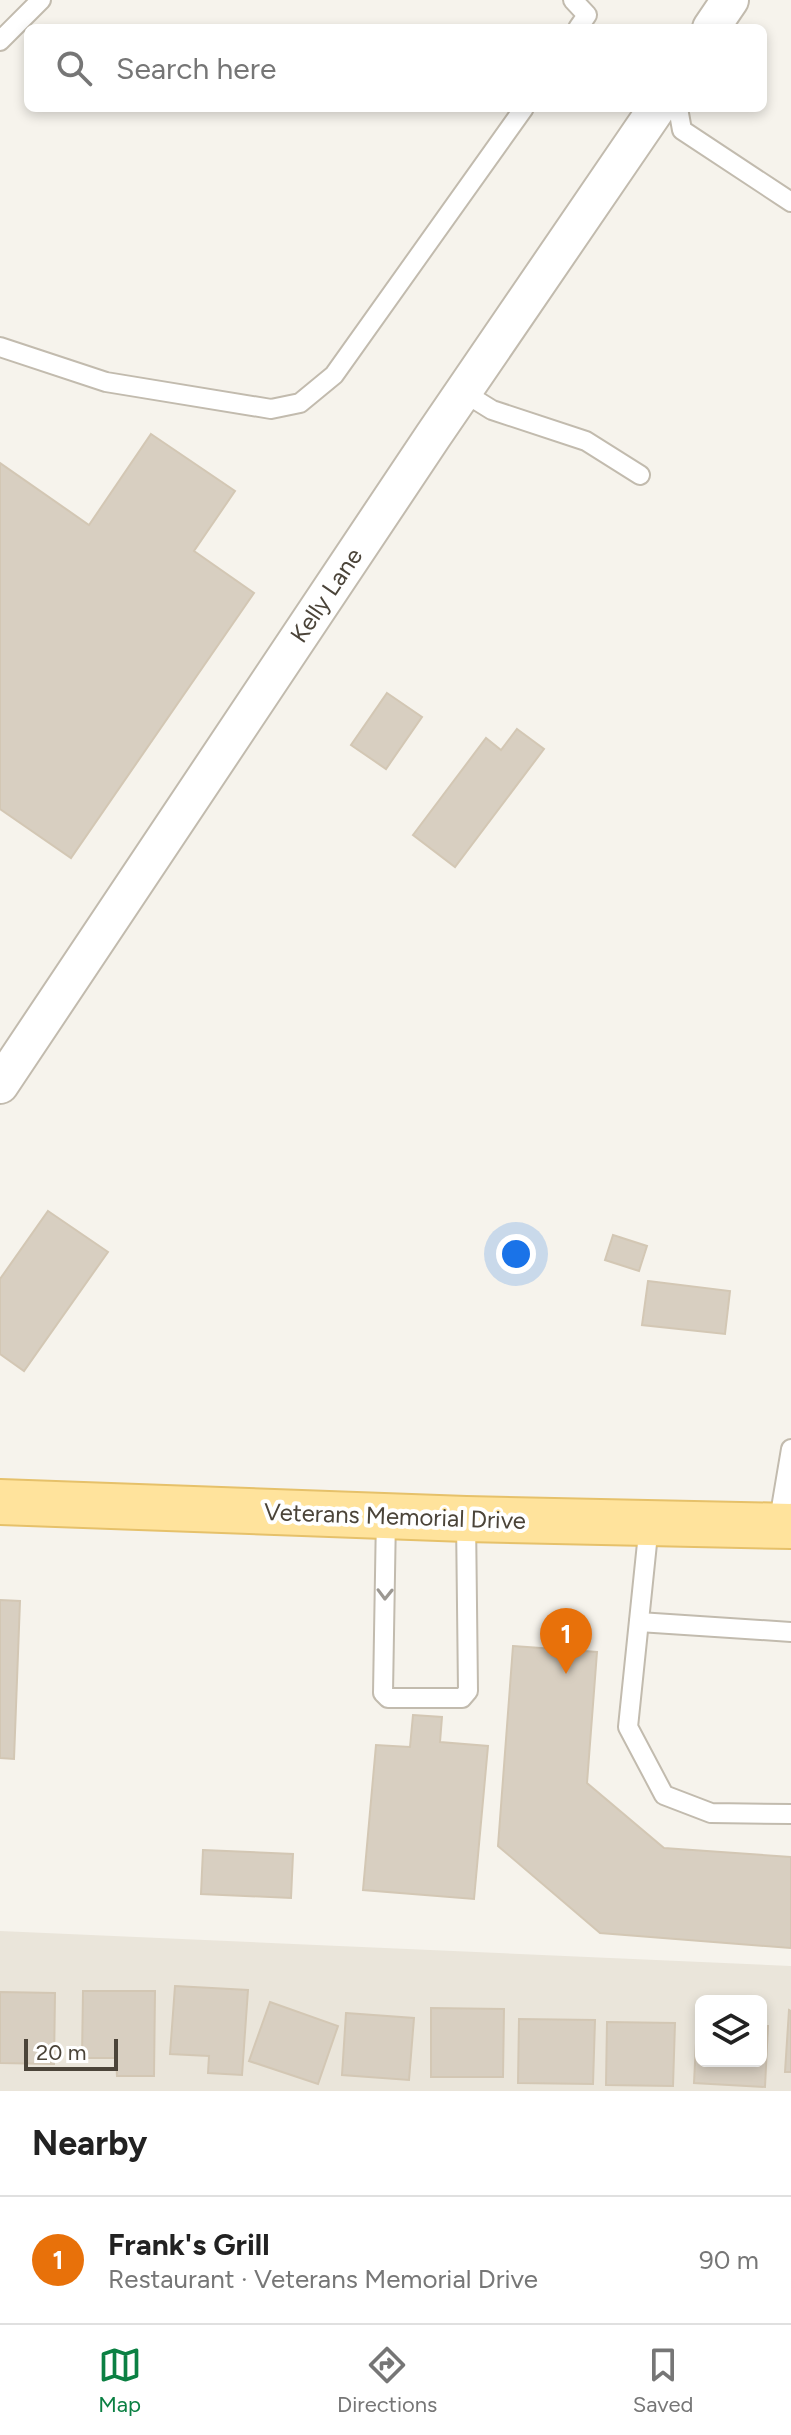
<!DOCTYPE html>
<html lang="en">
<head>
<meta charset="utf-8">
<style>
  body { margin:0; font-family:Figtree,sans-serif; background:#f6f6f6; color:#222 }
  .controls { position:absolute; right:24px; bottom:24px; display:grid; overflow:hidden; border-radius:12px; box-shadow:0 4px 12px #0003 }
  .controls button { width:72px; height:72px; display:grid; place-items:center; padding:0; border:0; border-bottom:2px solid #e0e0e0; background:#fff; color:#222; font:40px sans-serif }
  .scale { position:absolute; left:24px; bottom:20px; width:94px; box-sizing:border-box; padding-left:8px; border:4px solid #4b4439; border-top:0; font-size:22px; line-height:28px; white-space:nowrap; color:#4b4439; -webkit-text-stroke:6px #fff; paint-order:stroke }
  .you { position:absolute; left:516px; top:1254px; width:28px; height:28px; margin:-20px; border:6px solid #fff; border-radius:50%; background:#1a73e8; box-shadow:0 0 0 12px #1a73e833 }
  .badge { display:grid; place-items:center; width:52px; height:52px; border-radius:50%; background:#0b8043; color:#fff; font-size:26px; font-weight:700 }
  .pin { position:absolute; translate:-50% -66px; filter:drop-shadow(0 2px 4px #0008) }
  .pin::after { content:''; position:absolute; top:42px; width:28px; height:24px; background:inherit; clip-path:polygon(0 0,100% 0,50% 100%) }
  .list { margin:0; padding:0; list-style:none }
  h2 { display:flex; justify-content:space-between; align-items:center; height:104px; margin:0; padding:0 32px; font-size:34px }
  h2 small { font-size:26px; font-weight:400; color:#767676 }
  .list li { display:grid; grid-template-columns:52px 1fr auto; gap:24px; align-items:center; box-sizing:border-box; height:128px; padding:0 32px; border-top:2px solid #e0e0e0 }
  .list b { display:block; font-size:30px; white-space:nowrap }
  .list p { margin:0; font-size:26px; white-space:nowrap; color:#767676 }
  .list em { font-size:26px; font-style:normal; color:#767676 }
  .icon { flex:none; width:44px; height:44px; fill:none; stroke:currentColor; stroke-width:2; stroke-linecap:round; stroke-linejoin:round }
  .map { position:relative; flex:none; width:791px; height:2091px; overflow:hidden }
  .search { position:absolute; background:#fff; box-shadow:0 4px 12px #0003; left:24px; right:24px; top:24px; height:88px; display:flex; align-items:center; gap:20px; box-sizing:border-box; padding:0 28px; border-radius:12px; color:#767676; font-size:30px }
  .sheet { height:232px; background:#fff }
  nav { display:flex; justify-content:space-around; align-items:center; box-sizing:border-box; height:112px; border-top:2px solid #e0e0e0; background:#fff; font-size:22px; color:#767676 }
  nav a { display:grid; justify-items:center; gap:4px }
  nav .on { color:#0b8043 }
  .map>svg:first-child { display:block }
  .residential { fill:#eae5da; fill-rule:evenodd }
  .building { fill:#d8cfc1; stroke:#d3c7b4; stroke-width:2 }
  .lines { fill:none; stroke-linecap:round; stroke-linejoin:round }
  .lane-casing { stroke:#c2bbae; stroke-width:22 }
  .street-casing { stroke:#c2bbae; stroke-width:40 }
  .primary-casing { stroke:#e6c16a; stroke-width:48 }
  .lane { stroke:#fff; stroke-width:18 }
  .street { stroke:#fff; stroke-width:36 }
  .primary { stroke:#ffe39c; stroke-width:44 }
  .oneway { stroke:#9c9892 }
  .labels { text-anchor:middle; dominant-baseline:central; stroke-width:8; stroke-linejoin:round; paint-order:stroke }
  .street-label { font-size:24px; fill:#4b4439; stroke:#fff }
</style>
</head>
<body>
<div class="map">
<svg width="791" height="2091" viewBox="0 0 791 2091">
  <rect width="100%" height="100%" fill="#f6f3ec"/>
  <!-- residential -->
  <path class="residential" d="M0 1931 791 1966V2091H0ZM701 2001H761V2061H701Z"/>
  <!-- building -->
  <g class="building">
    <path d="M151 434 235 491 194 551 254 593 71 858 0 809V463L89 525Z"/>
    <path d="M387 693 422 717 386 769 351 745Z"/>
    <path d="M517 729 544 749 455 867 413 835 486 738 501 750Z"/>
    <path d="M48 1211 108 1252 24 1371 0 1354V1279Z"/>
    <path d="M613 1235 647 1246 639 1271 605 1260Z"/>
    <path d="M648 1281 730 1291 725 1334 642 1325Z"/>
    <path d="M0 1600 20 1601 14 1759 0 1758Z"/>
    <path d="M513 1646 597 1652 587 1783 664 1848 791 1857V1948L600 1933 498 1846Z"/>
    <path d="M413 1715 442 1717 440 1742 488 1746 474 1899 363 1890 376 1745 410 1747Z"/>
    <path d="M203 1850 293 1854 291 1898 201 1894Z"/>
    <path d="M175 1986 248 1990 242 2075 208 2073 209 2056 170 2054Z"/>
    <path d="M83 1991H155L154 2076H117L116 2058H82Z"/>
    <path d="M0 1992 55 1993 54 2064 0 2063Z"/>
    <path d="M270 2002 338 2026 318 2084 249 2061Z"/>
    <path d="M431 2008 504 2009 503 2077H431Z"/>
    <path d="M789 2010 791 2011V2072H785Z"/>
    <path d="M346 2013 414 2018 409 2080 342 2075Z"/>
    <path d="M519 2019 595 2020 593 2084 518 2083Z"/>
    <path d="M607 2022 675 2023 673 2086 606 2085Z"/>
    <path d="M697 2023H701V2061H761V2026H768L765 2087 694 2083Z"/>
  </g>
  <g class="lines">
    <!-- lane casing -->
    <g class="lane-casing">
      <g id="lane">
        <path d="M573 0 587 15 578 28"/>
        <path d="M0 41 41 0"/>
        <path d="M678 108 682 130 791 202"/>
        <path d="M0 347 106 382 271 409 300 403 334 375 524 108"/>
        <path d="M463 392 492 410 586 441 640 475"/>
        <path d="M386 1516 383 1693 388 1698H462L468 1691 466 1519"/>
        <path d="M649 1524 628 1727 664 1795 711 1813 791 1814"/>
        <path d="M778 1526 791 1449"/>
        <path d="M639 1622 791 1632"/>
      </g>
    </g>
    <!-- street casing -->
    <g class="street-casing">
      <g id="street">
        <path d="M711 28 730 0"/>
        <path d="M0 1085 433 436 657 108"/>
      </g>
    </g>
    <!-- primary casing -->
    <g class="primary-casing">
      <path id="primary" d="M0 1502 466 1519 791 1526"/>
    </g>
    <!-- lane -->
    <use href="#lane" class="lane"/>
    <!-- street -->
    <use href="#street" class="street"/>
    <!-- primary -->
    <use href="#primary" class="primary"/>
  </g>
  <!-- one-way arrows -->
  <defs><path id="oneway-chevron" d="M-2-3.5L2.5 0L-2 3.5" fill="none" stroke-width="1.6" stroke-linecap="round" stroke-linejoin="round" transform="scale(2)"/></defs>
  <use class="oneway" href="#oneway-chevron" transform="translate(385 1594) rotate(91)"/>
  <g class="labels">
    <!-- street labels -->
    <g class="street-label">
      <text transform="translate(326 595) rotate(-56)">Kelly Lane</text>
      <text transform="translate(395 1516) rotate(2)">Veterans Memorial Drive</text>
    </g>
  </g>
</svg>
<div class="controls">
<button><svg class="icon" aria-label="layers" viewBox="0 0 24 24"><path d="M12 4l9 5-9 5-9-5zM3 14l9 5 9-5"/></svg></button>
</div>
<div class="scale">20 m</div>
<div class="you"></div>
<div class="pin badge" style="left:566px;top:1674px;background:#e8710a">1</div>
<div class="search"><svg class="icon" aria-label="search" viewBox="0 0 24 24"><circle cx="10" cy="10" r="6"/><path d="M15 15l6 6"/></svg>Search here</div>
</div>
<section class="sheet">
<h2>Nearby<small></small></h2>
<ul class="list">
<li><span class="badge" style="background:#e8710a">1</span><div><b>Frank's Grill</b><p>Restaurant · Veterans Memorial Drive</p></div><em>90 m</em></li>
</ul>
</section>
<nav>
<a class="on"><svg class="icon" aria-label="map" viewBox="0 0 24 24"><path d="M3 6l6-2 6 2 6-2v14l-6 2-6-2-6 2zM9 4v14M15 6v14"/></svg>Map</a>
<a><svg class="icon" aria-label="directions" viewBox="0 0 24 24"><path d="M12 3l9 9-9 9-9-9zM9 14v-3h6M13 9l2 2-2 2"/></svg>Directions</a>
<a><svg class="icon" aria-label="saved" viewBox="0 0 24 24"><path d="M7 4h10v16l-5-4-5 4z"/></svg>Saved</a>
</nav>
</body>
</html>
